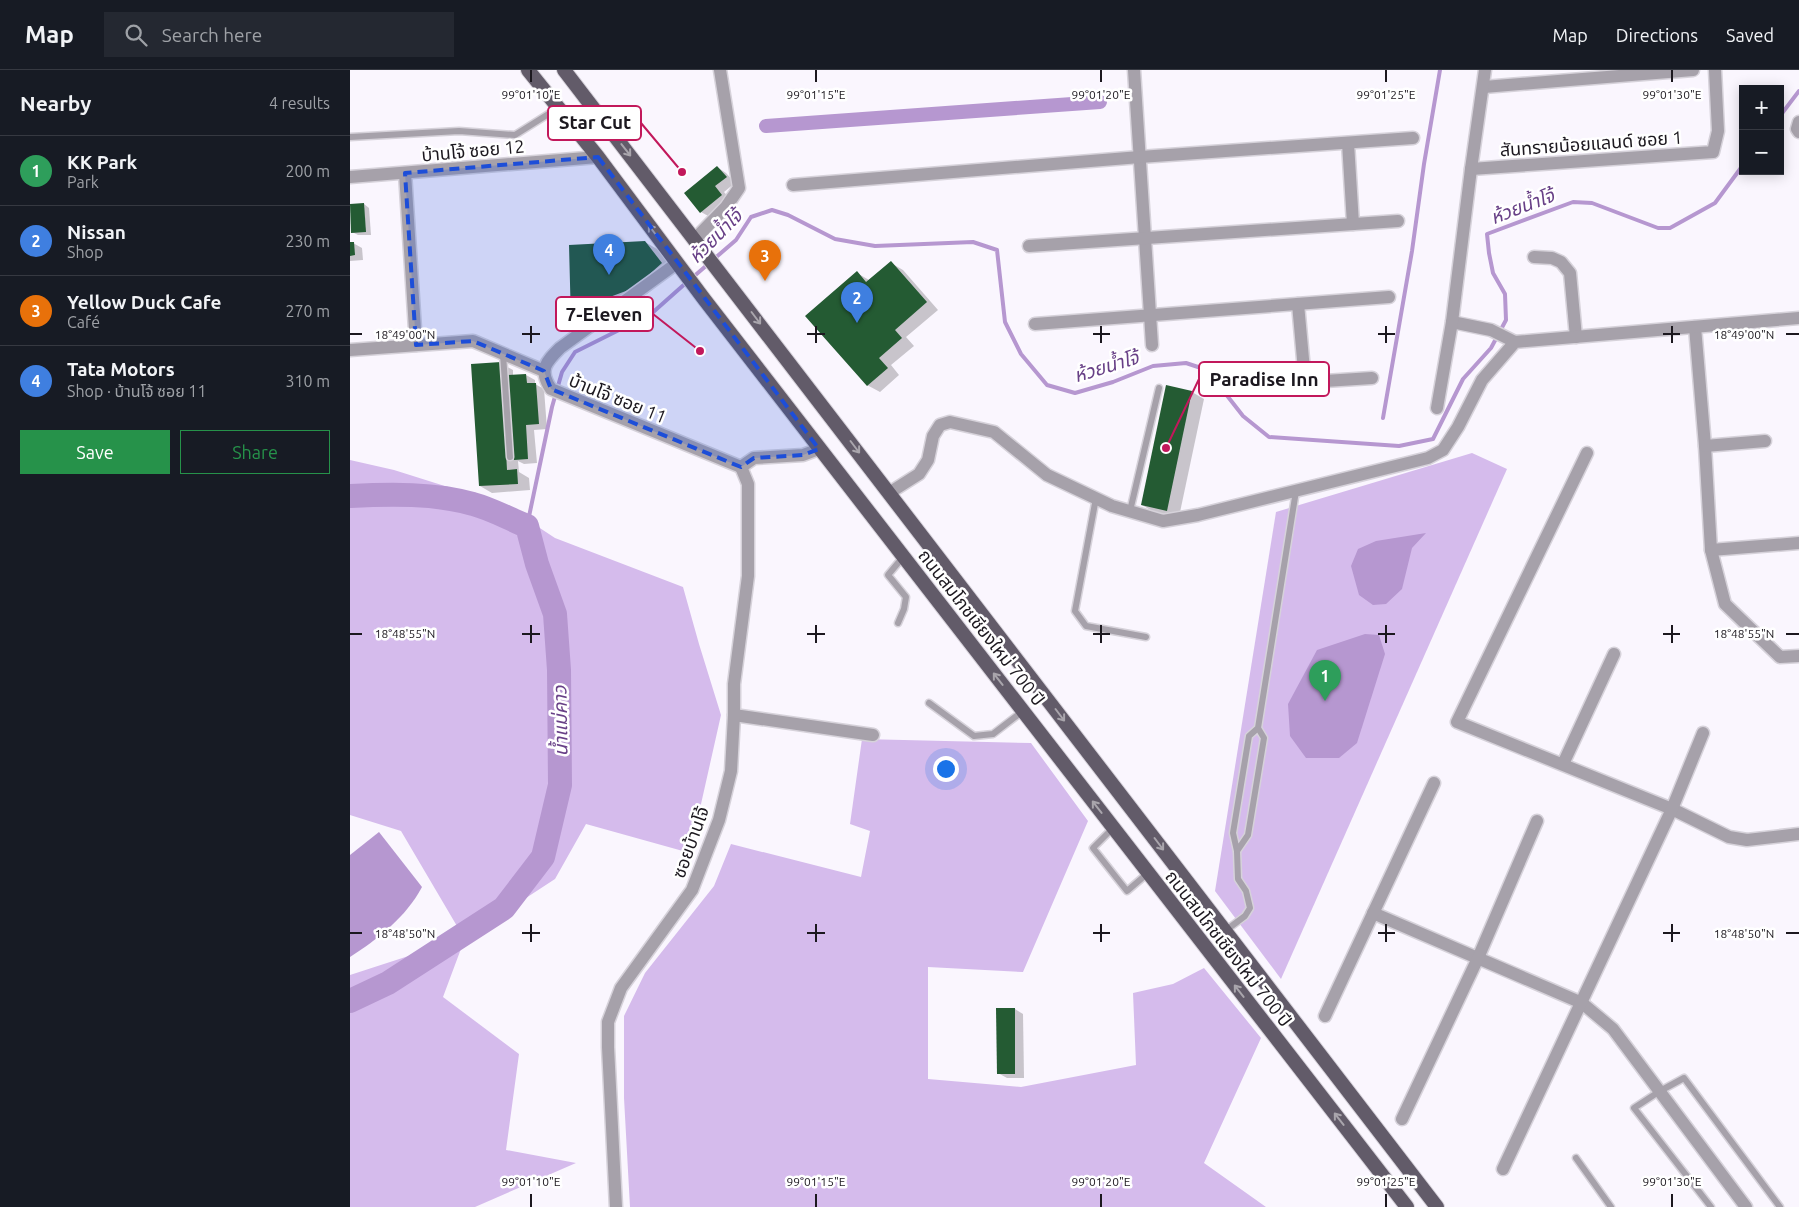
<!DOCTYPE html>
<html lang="en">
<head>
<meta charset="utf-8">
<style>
  body { margin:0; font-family:Ubuntu,"Noto Sans Thai",sans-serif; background:#242831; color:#f1f3f6 }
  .controls { position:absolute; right:15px; top:15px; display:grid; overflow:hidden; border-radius:0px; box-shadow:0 2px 12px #0003 }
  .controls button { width:45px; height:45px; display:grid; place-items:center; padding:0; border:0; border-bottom:1px solid #363941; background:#171b24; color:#f1f3f6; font:25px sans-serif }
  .you { position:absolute; left:595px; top:698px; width:18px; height:18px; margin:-12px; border:4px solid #fff; border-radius:50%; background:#1a73e8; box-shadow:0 0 0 8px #1a73e833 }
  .badge { display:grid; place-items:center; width:32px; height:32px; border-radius:50%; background:#26924a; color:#fff; font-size:16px; font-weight:700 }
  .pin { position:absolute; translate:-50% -41px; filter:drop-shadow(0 1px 2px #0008) }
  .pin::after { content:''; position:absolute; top:26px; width:18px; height:15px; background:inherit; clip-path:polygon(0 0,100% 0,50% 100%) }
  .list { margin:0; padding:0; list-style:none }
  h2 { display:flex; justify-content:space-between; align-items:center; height:65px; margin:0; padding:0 20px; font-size:21px }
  h2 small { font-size:16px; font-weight:400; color:#9ea1a6 }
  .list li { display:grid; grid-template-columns:32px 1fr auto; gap:15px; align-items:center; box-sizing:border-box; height:70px; padding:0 20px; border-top:1px solid #363941 }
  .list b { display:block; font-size:19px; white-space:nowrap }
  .list p { margin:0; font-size:16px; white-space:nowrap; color:#9ea1a6 }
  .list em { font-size:16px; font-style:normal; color:#9ea1a6 }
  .actions { display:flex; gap:10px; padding:15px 20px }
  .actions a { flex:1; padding:11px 0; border:1px solid #26924a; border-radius:0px; text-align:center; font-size:18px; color:#26924a }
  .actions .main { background:#26924a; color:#fff }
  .icon { flex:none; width:28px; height:28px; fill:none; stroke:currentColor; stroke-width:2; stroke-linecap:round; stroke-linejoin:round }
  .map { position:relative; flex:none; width:1449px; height:1137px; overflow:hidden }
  header { display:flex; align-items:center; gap:30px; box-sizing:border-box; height:70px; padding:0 25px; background:#171b24; border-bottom:1px solid #363941 }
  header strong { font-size:24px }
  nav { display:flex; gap:28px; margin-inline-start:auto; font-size:18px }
  .search { width:350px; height:45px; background:#242831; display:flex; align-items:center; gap:12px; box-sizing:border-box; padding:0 18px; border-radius:0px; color:#9ea1a6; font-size:19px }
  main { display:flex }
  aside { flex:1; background:#171b24 }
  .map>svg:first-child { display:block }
  .green { fill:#d5bbec }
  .water { fill:#b697d0 }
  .shadow { fill:#0003 }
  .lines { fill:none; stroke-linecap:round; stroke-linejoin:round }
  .stream { stroke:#b697d0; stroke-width:4 }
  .canal { stroke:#b697d0; stroke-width:14 }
  .river { stroke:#b697d0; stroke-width:24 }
  .building { fill:#245b33 }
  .service-casing { stroke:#d6d2da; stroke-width:9 }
  .minor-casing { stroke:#d6d2da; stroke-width:15 }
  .primary-casing { stroke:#d6d2da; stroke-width:16 }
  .service { stroke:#a6a1aa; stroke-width:6 }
  .minor { stroke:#a6a1aa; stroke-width:12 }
  .primary { stroke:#625b69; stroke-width:14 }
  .oneway { stroke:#a9a5ac }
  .marked { fill:#1d4ed8; fill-opacity:0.2; stroke:#1d4ed8; stroke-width:4; stroke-dasharray:10 6; stroke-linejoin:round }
  .ticks { fill:none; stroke:#1c181f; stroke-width:2 }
  .labels { text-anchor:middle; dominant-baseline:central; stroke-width:5; stroke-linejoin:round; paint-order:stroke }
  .street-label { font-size:18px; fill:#1c181f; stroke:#fff }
  .water-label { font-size:19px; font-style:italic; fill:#684087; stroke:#fff }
  .ticks-label { font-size:12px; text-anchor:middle; fill:#1c181f; stroke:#fff; stroke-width:5; stroke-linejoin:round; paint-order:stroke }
  .leader { fill:none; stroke:#c2185b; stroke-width:2 }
  .callout-dot { fill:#c2185b; stroke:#fff; stroke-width:2 }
  .callout { fill:#fff; stroke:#c2185b; stroke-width:2 }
  .callout-label { font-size:19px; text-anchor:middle; font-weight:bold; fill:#1c181f }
</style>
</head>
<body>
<header>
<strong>Map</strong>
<div class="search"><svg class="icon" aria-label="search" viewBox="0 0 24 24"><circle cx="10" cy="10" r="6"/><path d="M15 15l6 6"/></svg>Search here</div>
<nav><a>Map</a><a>Directions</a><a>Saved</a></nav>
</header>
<main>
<aside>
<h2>Nearby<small>4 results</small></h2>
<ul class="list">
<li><span class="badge" style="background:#2e9e5b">1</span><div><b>KK Park</b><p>Park</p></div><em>200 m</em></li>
<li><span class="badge" style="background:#3f7fe0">2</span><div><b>Nissan</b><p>Shop</p></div><em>230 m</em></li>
<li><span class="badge" style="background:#e8710a">3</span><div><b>Yellow Duck Cafe</b><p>Café</p></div><em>270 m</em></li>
<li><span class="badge" style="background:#3f7fe0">4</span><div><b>Tata Motors</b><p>Shop · บ้านโจ้ ซอย 11</p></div><em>310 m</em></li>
</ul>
<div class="actions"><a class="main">Save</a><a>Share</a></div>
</aside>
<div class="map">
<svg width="1449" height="1137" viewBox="0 0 1449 1137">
  <rect width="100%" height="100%" fill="#faf6fe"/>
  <!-- green -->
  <g class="green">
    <path d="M1122 383 1157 399 931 909 865 821 926 442Z"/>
    <path d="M0 390 44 400 155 435 205 468 333 517 349 574 371 645 340 783 236 754 205 809 115 868 93 927 169 984 156 1080 226 1093 125 1137H0V905L114 868 51 761 0 745Z"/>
    <path d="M512 669 681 673 738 751 673 902 578 897V1009L671 1017 786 995 783 923 823 914 854 898 911 968 854 1093 916 1137H280L274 1028V946L295 903 364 816 381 774 511 807 520 761 500 754Z"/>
  </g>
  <!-- water -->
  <g class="water">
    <path d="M1076 463 1062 478 1052 519 1036 534 1023 535 1009 525 1001 496 1008 479 1026 471Z"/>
    <path d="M1015 564 1029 565 1035 584 1007 673 989 688H956L940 666 938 634 967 580Z"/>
    <path d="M29 762 72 817C56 847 28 869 0 887V785Z"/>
  </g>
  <!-- shadow -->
  <g class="shadow">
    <path d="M367 97 376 103 385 113 374 122 381 130 360 147 351 142Z"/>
    <path d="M14 134 19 138 21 165H8L2 162Z"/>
    <path d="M295 172 307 179 324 200 297 224 261 238 235 258 223 251Z"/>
    <path d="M3 173 12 178 13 190 0 191V174Z"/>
    <path d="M541 193 553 200 588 240 556 267 564 276 541 295 549 305 530 322 517 315 507 203 519 210Z"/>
    <path d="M150 293 163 300V306L176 305 185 310V314L194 319 197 359 184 360 187 393 174 394 168 391 169 402 179 408 180 420 142 423 130 416Z"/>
    <path d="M817 317 842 322 854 329 829 447 804 442 792 435Z"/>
    <path d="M665 939 673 944 674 1008H657L648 1003Z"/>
  </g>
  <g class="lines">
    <!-- stream -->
    <g class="stream">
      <path d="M1430 46 1449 21"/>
      <path d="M342 208 386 170 401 147 422 140 438 145 485 169 525 176 623 172 647 180 655 252 671 284 697 315 725 323 763 312 803 296 836 293 857 300 893 346 919 367 1049 376 1083 369 1113 309 1141 278 1156 250 1155 224 1143 203 1139 183 1137 164 1223 132 1242 133 1308 158H1320L1365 133 1393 95"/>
      <path d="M1033 348 1062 181 1074 94 1090 0"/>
      <path d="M177 456 202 337 212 302 225 282 301 244 337 212"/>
    </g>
    <!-- canal -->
    <path class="canal" d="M416 56 750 32"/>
    <!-- river -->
    <path class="river" d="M0 426C39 424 86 423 123 434 142 439 159 449 177 456L187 494 205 544 209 600 210 715 193 787 154 838 38 913 0 931"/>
  </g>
  <!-- building -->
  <g class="building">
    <path d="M367 96 377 107 365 116 372 125 350 143 334 123Z"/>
    <path d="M14 133 16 162 1 163 0 134Z"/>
    <path d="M295 171 312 193 284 218 249 231V241L221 252 219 175Z"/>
    <path d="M0 172H4L5 185 0 186Z"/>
    <path d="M541 191 577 232 545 260 552 268 529 288 538 298 517 316 455 246 507 201 516 212Z"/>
    <path d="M151 292 157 400 167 399 168 414 129 416 121 294Z"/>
    <path d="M176 304 177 313H186L189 354 176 355 178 389 164 390 158 305Z"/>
    <path d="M816 315 842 321 817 441 791 435Z"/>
    <path d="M646 938H665V1004H647Z"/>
  </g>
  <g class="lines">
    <!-- service casing -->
    <g class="service-casing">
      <g id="service">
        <path d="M0 67 109 61 165 65 208 38"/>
        <path d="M153 284 160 387"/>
        <path d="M746 428 725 541 736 556 796 567"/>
        <path d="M780 441 809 318"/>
        <path d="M548 553 554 539 556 527 538 505 553 487"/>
        <path d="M579 633 624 666 643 664 673 641"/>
        <path d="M908 658 914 668 898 765 887 781 883 763 899 666 908 658 946 421"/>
        <path d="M763 758 743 778 777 821 798 803"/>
        <path d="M875 861 895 846 900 838 896 821 888 809 887 781"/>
        <path d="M1226 1088 1261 1137"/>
        <path d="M1361 1137 1284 1038 1310 1021 1334 1008 1430 1137"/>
      </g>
    </g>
    <!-- minor casing -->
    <g class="minor-casing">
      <g id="minor">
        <path d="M784 0 802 275"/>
        <path d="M1134 17 1343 0"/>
        <path d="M1449 52 1447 59 1449 62"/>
        <path d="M998 73 1003 154"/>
        <path d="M1121 99 1363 82 1368 61 1365 0"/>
        <path d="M55 103 66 275"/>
        <path d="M0 107 248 87"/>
        <path d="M443 115 790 87 1063 68"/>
        <path d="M345 169 376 137 389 118 370 0"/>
        <path d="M679 176 1048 151"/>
        <path d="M1184 187 1202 188 1211 192 1220 203 1226 267"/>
        <path d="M327 193 210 278C196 292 188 300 201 319L391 397"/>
        <path d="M948 234 955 311"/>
        <path d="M1102 252 1141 260 1165 272"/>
        <path d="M685 254 1039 227"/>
        <path d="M1345 257 1355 376 1361 480 1375 534 1430 587 1449 586"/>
        <path d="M0 280 123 271 194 301"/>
        <path d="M896 316 1022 308"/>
        <path d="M1087 338 1102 252 1121 99 1135 0"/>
        <path d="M1355 376 1415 371"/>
        <path d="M1237 383 1107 652 1322 739 1379 767 1397 770 1449 764"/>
        <path d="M391 397 404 388 453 385 469 379"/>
        <path d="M539 423 569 404 578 390 583 366 590 355 600 352 644 362 697 405 762 436 813 451 848 445 1078 388 1093 380 1108 357 1132 310 1165 272 1449 248"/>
        <path d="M1361 480 1449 473"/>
        <path d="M384 645 523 665"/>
        <path d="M1213 694 1264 584"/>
        <path d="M1023 843 1232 933 1263 959 1396 1137"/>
        <path d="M975 946 1084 713"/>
        <path d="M1052 1049 1128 888 1187 751"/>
        <path d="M1153 1099 1322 739 1353 663"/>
        <path d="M266 1137 258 977V952L271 918 342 820 369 750 381 701 384 645V614L398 506V414L391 397"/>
      </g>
    </g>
    <!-- primary casing -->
    <g class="primary-casing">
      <g id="primary">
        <path d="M178 0 248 87 354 229 1057 1137"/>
        <path d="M214 0 1087 1137"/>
      </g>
    </g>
    <!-- service -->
    <use href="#service" class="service"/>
    <!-- minor -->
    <use href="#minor" class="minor"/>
    <!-- primary -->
    <use href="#primary" class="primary"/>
  </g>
  <!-- one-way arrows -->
  <defs><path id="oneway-shaft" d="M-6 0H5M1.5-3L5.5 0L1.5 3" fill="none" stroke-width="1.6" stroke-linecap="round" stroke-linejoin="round" transform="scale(1.25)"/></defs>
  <g class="oneway">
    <use href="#oneway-shaft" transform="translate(276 80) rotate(52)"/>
    <use href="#oneway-shaft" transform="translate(303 161) rotate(-127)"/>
    <use href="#oneway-shaft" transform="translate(406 248) rotate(53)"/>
    <use href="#oneway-shaft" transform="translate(505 377) rotate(53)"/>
    <use href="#oneway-shaft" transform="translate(648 609) rotate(-128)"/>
    <use href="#oneway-shaft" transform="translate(710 645) rotate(53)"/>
    <use href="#oneway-shaft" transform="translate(747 737) rotate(-128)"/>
    <use href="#oneway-shaft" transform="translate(809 774) rotate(53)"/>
    <use href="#oneway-shaft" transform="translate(889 921) rotate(-128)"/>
    <use href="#oneway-shaft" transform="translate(989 1049) rotate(-128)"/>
  </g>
  <!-- marked area -->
  <path class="marked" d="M248 87 469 379 453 385 404 388 391 397 201 319 194 301 123 271 66 275 55 103Z"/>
  <!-- ticks -->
  <path class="ticks" d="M181 0V12M466 0V12M751 0V12M1036 0V12M1322 0V12M181 256V273M466 256V273M751 256V273M1036 256V273M1322 256V273M0 264H12M172 264H190M457 264H475M743 264H760M1028 264H1045M1313 264H1330M1436 264H1449M181 555V573M466 555V573M751 555V573M1036 555V573M1322 555V573M0 564H12M172 564H190M457 564H475M743 564H760M1028 564H1045M1313 564H1330M1436 564H1449M181 854V872M466 854V872M751 854V872M1036 854V872M1322 854V872M0 863H12M172 863H190M457 863H475M743 863H760M1028 863H1045M1313 863H1330M1436 863H1449M181 1124V1137M466 1124V1137M751 1124V1137M1036 1124V1137M1322 1124V1137"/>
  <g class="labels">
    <!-- street labels -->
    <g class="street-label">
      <text transform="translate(1241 73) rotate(-4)">สันทรายน้อยแลนด์ ซอย 1</text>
      <text transform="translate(123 80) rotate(-5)">บ้านโจ้ ซอย 12</text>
      <text transform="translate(268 328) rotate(22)">บ้านโจ้ ซอย 11</text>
      <text transform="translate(632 557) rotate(52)">ถนนสมโภชเชียงใหม่ 700 ปี</text>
      <text transform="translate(340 772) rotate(-70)">ซอยบ้านโจ้</text>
      <text transform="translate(879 878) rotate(52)">ถนนสมโภชเชียงใหม่ 700 ปี</text>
    </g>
    <!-- water labels -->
    <g class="water-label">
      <text transform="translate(1172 136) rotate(-21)">ห้วยน้ำโจ้</text>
      <text transform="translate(365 166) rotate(-45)">ห้วยน้ำโจ้</text>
      <text transform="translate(756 296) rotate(-17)">ห้วยน้ำโจ้</text>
      <text transform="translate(210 651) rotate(-91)">น้ำแม่คาว</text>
    </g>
  </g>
  <g class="ticks-label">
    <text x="181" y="29">99°01'10"E</text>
    <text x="466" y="29">99°01'15"E</text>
    <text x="751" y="29">99°01'20"E</text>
    <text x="1036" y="29">99°01'25"E</text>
    <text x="1322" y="29">99°01'30"E</text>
    <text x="55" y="269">18°49'00"N</text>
    <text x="1394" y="269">18°49'00"N</text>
    <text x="55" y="568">18°48'55"N</text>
    <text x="1394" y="568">18°48'55"N</text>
    <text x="55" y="868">18°48'50"N</text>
    <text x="1394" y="868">18°48'50"N</text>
    <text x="181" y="1116">99°01'10"E</text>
    <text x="466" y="1116">99°01'15"E</text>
    <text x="751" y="1116">99°01'20"E</text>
    <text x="1036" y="1116">99°01'25"E</text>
    <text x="1322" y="1116">99°01'30"E</text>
  </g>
  <!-- callouts -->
  <path class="leader" d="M332 102L291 53M350 281L303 244M816 378L849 309"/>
  <g class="callout-dot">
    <circle cx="332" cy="102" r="5"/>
    <circle cx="350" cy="281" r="5"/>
    <circle cx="816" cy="378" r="5"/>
  </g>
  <g class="callout">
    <rect x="198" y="36" width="93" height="34" rx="5"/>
    <rect x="206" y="227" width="97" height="34" rx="5"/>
    <rect x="849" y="292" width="130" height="34" rx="5"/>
  </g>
  <g class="callout-label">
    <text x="245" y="59">Star Cut</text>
    <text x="254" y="251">7-Eleven</text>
    <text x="914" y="316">Paradise Inn</text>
  </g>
</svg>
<div class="controls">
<button>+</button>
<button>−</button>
</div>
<div class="you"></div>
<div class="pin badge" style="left:975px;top:631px;background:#2e9e5b">1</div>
<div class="pin badge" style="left:507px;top:253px;background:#3f7fe0">2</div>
<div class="pin badge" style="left:415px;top:211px;background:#e8710a">3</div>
<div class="pin badge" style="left:259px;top:205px;background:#3f7fe0">4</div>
</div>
</main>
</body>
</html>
